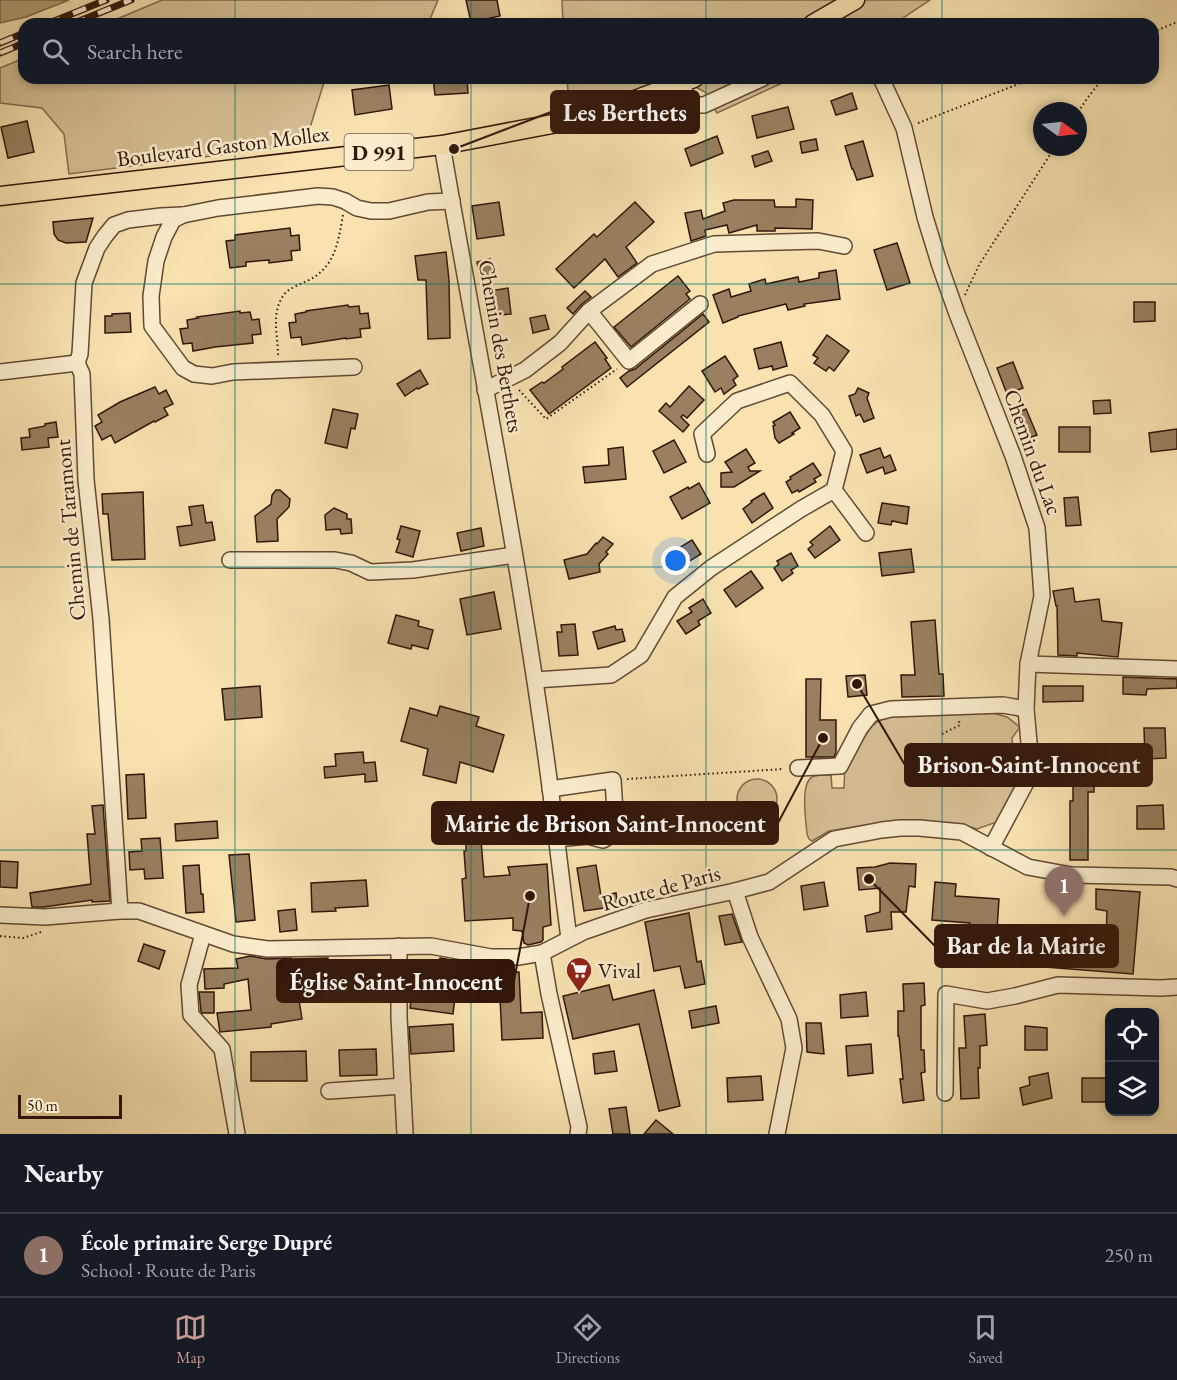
<!DOCTYPE html>
<html lang="en">
<head>
<meta charset="utf-8">
<style>
  body { margin:0; font-family:"EB Garamond",serif; background:#20242c; color:#f1f3f6 }
  .controls { position:absolute; right:18px; bottom:18px; display:grid; overflow:hidden; border-radius:12px; box-shadow:0 3px 9px #0003 }
  .controls button { width:54px; height:54px; display:grid; place-items:center; padding:0; border:0; border-bottom:2px solid #363941; background:#171b24; color:#f1f3f6; font:30px sans-serif }
  .compass { position:absolute; left:1033px; top:102px; width:54px; height:54px; border-radius:50%; background:#171b24; box-shadow:0 3px 9px #0003; rotate:105deg }
  .scale { position:absolute; left:18px; bottom:15px; width:104px; box-sizing:border-box; padding-left:6px; border:3px solid #311609; border-top:0; font-size:16px; line-height:21px; white-space:nowrap; color:#311609; -webkit-text-stroke:4px #faeccc; paint-order:stroke }
  .you { position:absolute; left:676px; top:561px; width:21px; height:21px; margin:-15px; border:4px solid #fff; border-radius:50%; background:#1a73e8; box-shadow:0 0 0 9px #1a73e833 }
  .badge { display:grid; place-items:center; width:39px; height:39px; border-radius:50%; background:#c59692; color:#fff; font-size:20px; font-weight:700 }
  .pin { position:absolute; translate:-50% -50px; filter:drop-shadow(0 2px 3px #0008) }
  .pin::after { content:''; position:absolute; top:32px; width:21px; height:18px; background:inherit; clip-path:polygon(0 0,100% 0,50% 100%) }
  .list { margin:0; padding:0; list-style:none }
  h2 { display:flex; justify-content:space-between; align-items:center; height:78px; margin:0; padding:0 24px; font-size:26px }
  h2 small { font-size:20px; font-weight:400; color:#9ea1a6 }
  .list li { display:grid; grid-template-columns:39px 1fr auto; gap:18px; align-items:center; box-sizing:border-box; height:84px; padding:0 24px; border-top:2px solid #363941 }
  .list b { display:block; font-size:22px; white-space:nowrap }
  .list p { margin:0; font-size:20px; white-space:nowrap; color:#9ea1a6 }
  .list em { font-size:20px; font-style:normal; color:#9ea1a6 }
  .icon { flex:none; width:33px; height:33px; fill:none; stroke:currentColor; stroke-width:2; stroke-linecap:round; stroke-linejoin:round }
  .map { position:relative; flex:none; width:1177px; height:1134px; overflow:hidden }
  .search { position:absolute; background:#171b24; box-shadow:0 3px 9px #0003; left:18px; right:18px; top:18px; height:66px; display:flex; align-items:center; gap:15px; box-sizing:border-box; padding:0 21px; border-radius:18px; color:#9ea1a6; font-size:22px }
  .sheet { height:162px; background:#171b24 }
  nav { display:flex; justify-content:space-around; align-items:center; box-sizing:border-box; height:84px; border-top:2px solid #363941; background:#171b24; font-size:16px; color:#9ea1a6 }
  nav a { display:grid; justify-items:center; gap:3px }
  nav .on { color:#c59692 }
  .map>svg:first-child { display:block }
  .green { fill:#d5bf94; stroke:#836a4e; stroke-width:1.5 }
  .water { fill:#b49d77; stroke:#80674b; stroke-width:1.5 }
  .building { fill:#988060; stroke:#311609; stroke-width:1.5 }
  .lines { fill:none; stroke-linecap:round; stroke-linejoin:round }
  .minor-casing { stroke:#624933; stroke-width:18 }
  .major-casing { stroke:#311609; stroke-width:21 }
  .path { stroke:#311609; stroke-width:2; stroke-dasharray:1.5 3; stroke-linecap:butt }
  .minor { stroke:#faeccc; stroke-width:15 }
  .major { stroke:#f7e2b0; stroke-width:18 }
  .rail-casing { stroke:#311609; stroke-width:7 }
  .rail { stroke:#faeccc; stroke-width:4.5; stroke-dasharray:14; stroke-linecap:butt }
  .grid { fill:none; stroke:#0f766e; stroke-width:1.5; stroke-opacity:0.55 }
  .labels { text-anchor:middle; dominant-baseline:central; stroke-width:5; stroke-linejoin:round; paint-order:stroke }
  .shield { fill:#faeccc; stroke:#6d5644; stroke-width:1.5 }
  .shield-label { font-size:21px; font-weight:bold; fill:#311609 }
  .street-label { font-size:22px; fill:#311609; stroke:#faeccc }
  .poi-label { font-size:22px; fill:#311609; stroke:#faeccc; text-anchor:start }
  .leader { fill:none; stroke:#311609; stroke-width:2 }
  .callout-dot { fill:#311609; stroke:#faeccc; stroke-width:2 }
  .callout { fill:#311609; stroke:#311609; stroke-width:2 }
  .callout-label { font-size:24px; text-anchor:middle; font-weight:bold; fill:#fff }
</style>
</head>
<body>
<div class="map">
<svg width="1177" height="1134" viewBox="0 0 1177 1134">
  <rect width="100%" height="100%" fill="#f7e2b0"/>
  <filter id="stains"><feTurbulence type="fractalNoise" baseFrequency=".00333" numOctaves="4"/><feColorMatrix values="0 0 0 0 .2 0 0 0 0 .09 0 0 0 0 .02 0 0 0 .5 -.17"/></filter>
  <radialGradient id="worn" r=".72"><stop offset=".6" stop-color="#630" stop-opacity="0"/><stop offset="1" stop-color="#630" stop-opacity=".3"/></radialGradient>
  <!-- green -->
  <g class="green">
    <path d="M162 0H438L428 24H105Z"/>
    <path d="M562 0H930L894 24H563Z"/>
    <path d="M24 58V78H327L325 79 305 144 69 174 64 134 42 108 0 103V68Z"/>
    <path d="M567 78H795L782 83 717 113 705 92 683 80 569 105Z"/>
    <path d="M989 712 1007 717 1020 727 1012 738 1014 756 1026 762 1027 769 997 822 977 829 964 825 895 821 829 831 812 841 809 839 807 834C806 821 800 784 812 777 817 774 825 775 831 775L832 788H844L845 764 855 754 862 740 872 726 880 720 892 716Z"/>
    <circle cx="757" cy="799" r="20"/>
  </g>
  <!-- water -->
  <path class="water" d="M0 0H69L26 17 0 23Z"/>
  <!-- building -->
  <g class="building">
    <path d="M466 0H497L500 16 471 22Z"/>
    <path d="M433 78H467L468 93 435 95Z"/>
    <path d="M389 85 392 109 355 115 352 90Z"/>
    <path d="M852 93 857 109 836 115 831 101Z"/>
    <path d="M788 107 794 129 757 138 752 116Z"/>
    <path d="M27 121 34 152 8 158 1 127Z"/>
    <path d="M717 136 723 153 691 166 685 149Z"/>
    <path d="M816 139 818 150 802 153 800 142Z"/>
    <path d="M863 141 873 176 857 180 853 169H852L845 146Z"/>
    <path d="M768 151 772 161 755 167 752 156Z"/>
    <path d="M796 199 813 200 812 229 775 228V231H757V225L729 233 727 225 705 230 706 236 691 241 685 213 701 210 703 219 725 211 723 203 734 200H774L775 207H796Z"/>
    <path d="M499 202 504 235 477 239 472 206Z"/>
    <path d="M635 202 654 222 626 247 637 263 618 277 605 259 574 288 556 269 594 234 597 237Z"/>
    <path d="M93 218 86 242 66 243 58 240 54 234 53 222Z"/>
    <path d="M290 228 291 236 299 235 300 250 291 251 292 260 269 263V260L246 262V266L230 268 226 241 235 240V235Z"/>
    <path d="M897 243 910 283 887 290 874 250Z"/>
    <path d="M446 252 449 280 450 338 428 339 426 280H418L415 256Z"/>
    <path d="M490 259 493 274 480 277 477 262Z"/>
    <path d="M836 270 840 299 804 304 805 306 788 310 786 304 738 316V317L723 323 713 295 729 289 731 297 751 291 749 284 765 279 766 284 798 277 799 282 819 278V273Z"/>
    <path d="M678 276 690 291 686 294 690 299 631 347 614 327Z"/>
    <path d="M508 288 511 314 493 316 489 291Z"/>
    <path d="M585 291 591 297 582 304 573 314 567 308Z"/>
    <path d="M1134 302H1155V321L1134 322Z"/>
    <path d="M348 305 349 307 359 306 360 314 368 313 370 328 360 329 361 337 346 339V338L302 345 301 337 291 338 289 323 296 322 295 314 306 312V311Z"/>
    <path d="M240 311V313L250 312 252 320 259 319 261 334 252 335 253 343 215 347 193 351 192 343 183 344 180 329 188 328 187 320 198 318 197 317Z"/>
    <path d="M130 313 131 332 105 333V316H112V314Z"/>
    <path d="M703 314 709 322 627 387 620 378 629 371 635 369Z"/>
    <path d="M545 315 549 329 533 333 530 318Z"/>
    <path d="M827 335 849 351 834 371 829 367 826 371 814 363 818 358 813 355Z"/>
    <path d="M595 342 607 358 605 359 611 368 549 414 530 390 542 382 544 383 563 369 562 367Z"/>
    <path d="M781 342 787 366 773 370 772 366 759 369 754 349Z"/>
    <path d="M725 356 738 376 733 380 736 385 724 394 721 388 715 392 702 371Z"/>
    <path d="M1013 362 1023 388 1007 394 997 368Z"/>
    <path d="M420 370 428 384 418 389 417 388 405 396 397 384Z"/>
    <path d="M689 386 704 400 687 418 683 415 681 417 689 425 683 432 659 411 666 403 670 407Z"/>
    <path d="M155 387 159 394 166 390 173 404 164 408 168 415 155 422 154 421 115 443 111 435 102 440 95 426 102 422 98 415 120 402Z"/>
    <path d="M858 388 869 393 867 398 874 418 864 422 860 414 856 416 849 396 855 394Z"/>
    <path d="M1110 400 1111 413 1094 414 1093 401Z"/>
    <path d="M333 409 358 414 355 429 351 428 347 448 325 443Z"/>
    <path d="M1026 409 1037 435 1021 441 1010 416Z"/>
    <path d="M790 412 800 428 792 433 794 434 779 443 775 438 773 426 775 425 773 422Z"/>
    <path d="M56 422 58 437 48 438 49 447 22 450 21 438 30 437 29 429 45 426V424Z"/>
    <rect x="1059" y="427" width="31" height="25"/>
    <path d="M1177 429V449L1151 452 1149 433Z"/>
    <path d="M674 440 686 462 664 473 653 451Z"/>
    <path d="M623 447 626 479 585 483 583 467 609 465 608 449Z"/>
    <path d="M880 448 884 458 890 455 896 470 885 474 883 467 867 473 860 455Z"/>
    <path d="M746 449 755 463 748 467 750 471H760L734 487H721V473L732 472 725 462Z"/>
    <path d="M813 463 821 475 814 479 816 482 799 492 798 490 792 493 786 482 791 479 790 477Z"/>
    <path d="M699 483 710 503 682 519 670 497 688 487 689 489Z"/>
    <path d="M276 490H280L290 499 289 507 277 519 278 541 257 542 255 516 271 504 272 495Z"/>
    <path d="M143 492 145 559 112 560 108 514H103L102 494Z"/>
    <path d="M764 493 773 508 752 523 743 509 752 502 751 501Z"/>
    <path d="M1078 497 1081 525 1066 526 1064 498Z"/>
    <path d="M882 503 909 507 907 524 892 521 891 525 878 523Z"/>
    <path d="M203 505 206 523 212 522 215 540 180 546 177 527 192 525 189 507Z"/>
    <path d="M334 508 347 514V519H351L352 533 341 534 340 529 326 530 325 515Z"/>
    <path d="M401 526 420 531 413 557 396 552 400 540 397 539Z"/>
    <path d="M830 526 840 540 815 558 808 549 813 545 810 542Z"/>
    <path d="M481 528 484 546 461 551 457 533Z"/>
    <path d="M603 537 613 544 606 552 608 554 599 564 600 572 569 579 564 560 587 554 596 543 597 544Z"/>
    <path d="M692 540 701 554 688 562 679 548Z"/>
    <path d="M911 549 914 572 882 576 879 553Z"/>
    <path d="M791 553 798 566 791 570 793 573 782 581 774 568 779 564 777 561Z"/>
    <path d="M751 571 763 588 736 607 724 590Z"/>
    <path d="M1073 588 1075 602 1099 599 1102 621 1122 623 1118 657 1077 653V656L1058 655 1057 606H1056L1053 591Z"/>
    <path d="M494 592 501 629 467 635 460 599Z"/>
    <path d="M703 599 711 613 698 621 700 625 686 634 677 621 692 612 689 608Z"/>
    <path d="M396 615 419 621 418 626 433 630 428 649 412 645 411 649 388 643Z"/>
    <path d="M935 620 939 674H943L944 696 902 697 901 675H915L911 622Z"/>
    <path d="M575 624 578 655 559 656 557 632H562L561 625Z"/>
    <path d="M615 626 616 630 622 629 625 641 598 649 593 632Z"/>
    <path d="M865 675 867 695 848 697 846 676Z"/>
    <path d="M1123 677 1177 679V688L1147 689 1146 695 1123 694Z"/>
    <path d="M806 679H821L820 720H836V752L834 757H806Z"/>
    <path d="M260 686 262 717 225 720 222 689Z"/>
    <path d="M1043 686H1083V701L1043 702Z"/>
    <path d="M440 706 479 717 476 726 504 735 493 772 460 762 456 783 423 775 428 749 401 741 410 708 437 716Z"/>
    <path d="M1144 728H1165L1166 758 1145 759Z"/>
    <path d="M363 752 364 763 375 762 377 781 365 782V774L325 778 324 767 336 766 335 754Z"/>
    <path d="M1073 753H1095L1094 792H1088V860H1070V801H1073Z"/>
    <path d="M144 774 146 818 128 819 126 775Z"/>
    <path d="M103 805 110 901 92 902V900L44 907H32L30 893 91 884 87 834H95L92 806Z"/>
    <path d="M1163 805 1164 829H1137V806Z"/>
    <path d="M217 821 218 838 176 841 175 824Z"/>
    <path d="M466 829H484L485 840H481L484 877 510 875 508 867 547 864 551 925 543 927V940L541 942 528 945 524 943 522 931 513 930V918L465 921 462 879 466 878 464 851H466Z"/>
    <path d="M160 838 163 878 145 879 144 869 130 870 129 852 142 851 141 839Z"/>
    <path d="M249 854 255 920 236 922 229 855Z"/>
    <path d="M0 861 18 862 17 888 0 887Z"/>
    <path d="M890 863 916 864 915 887 909 886 906 912H891L892 929 867 932 865 916 880 912V888L859 890 857 868 875 867Z"/>
    <path d="M199 865 201 894H203L204 912 186 913 183 866Z"/>
    <path d="M596 865 601 896 616 893 618 906 584 911 577 868Z"/>
    <path d="M366 880 368 906 335 908 336 911 312 912 311 883Z"/>
    <path d="M824 882 828 906 804 910 801 886Z"/>
    <path d="M935 882 956 884 955 896 999 899 997 930 1106 939 1107 911 1096 909V889L1140 892 1133 974 967 961 970 923 932 920Z"/>
    <path d="M295 909 297 930 280 932 278 911Z"/>
    <path d="M689 913 697 962 701 961 705 984 685 988 680 966 654 971 645 922Z"/>
    <path d="M732 914 742 942 725 945 719 916Z"/>
    <path d="M144 944 165 951 159 969 138 961Z"/>
    <path d="M250 956 267 959 291 958V959L328 958 330 978 296 981 302 1019 271 1024V1027L220 1032 217 1013 251 1010 248 979 224 984V988L205 989 204 969 238 968 236 959Z"/>
    <path d="M440 958 475 964 470 976 438 965Z"/>
    <path d="M519 972 521 1013 542 1012 543 1038 502 1040 500 997 510 998 512 991 491 984V974Z"/>
    <path d="M924 983 925 1005 921 1006V1050H924L925 1072 921 1073 924 1100 903 1103 900 1079H903L899 1036H898V1011H904L903 984Z"/>
    <path d="M413 984 456 990 453 1014 410 1008Z"/>
    <path d="M609 985 613 1000 654 990 680 1106 659 1111 639 1024 573 1039 563 996Z"/>
    <path d="M199 992H214V1013H202L201 1011Z"/>
    <path d="M866 992 868 1016 841 1018 840 995Z"/>
    <path d="M716 1006 719 1023 692 1028 689 1011Z"/>
    <path d="M985 1014 987 1045 980 1046V1068H978L979 1098 961 1099 959 1048H966L964 1016Z"/>
    <path d="M806 1023H821L824 1054 807 1052Z"/>
    <path d="M453 1024 454 1051 411 1054 409 1027Z"/>
    <path d="M1025 1026 1047 1028V1050H1025Z"/>
    <path d="M871 1044 873 1073 848 1076 846 1046Z"/>
    <path d="M376 1049 377 1075 340 1076 339 1050Z"/>
    <path d="M306 1051 307 1081H251V1052Z"/>
    <path d="M614 1051 617 1071 595 1074 593 1054Z"/>
    <path d="M1048 1073 1052 1098 1023 1105 1020 1088 1030 1085 1029 1077Z"/>
    <path d="M761 1076 763 1100 728 1102 727 1078Z"/>
    <rect x="1082" y="1078" width="27" height="24"/>
    <path d="M626 1107 630 1134H613L609 1109Z"/>
    <path d="M656 1120 673 1134H644Z"/>
  </g>
  <g class="lines">
    <!-- minor casing -->
    <g class="minor-casing">
      <g id="minor">
        <path d="M881 78 904 128 925 217 940 266 957 314 1013 456 1037 528 1042 596 1028 664 1026 709 1031 765 1029 777 991 848"/>
        <path d="M682 83C686 97 688 106 704 105L763 78"/>
        <path d="M442 145C476 342 515 538 543 736 553 803 560 871 569 938"/>
        <path d="M589 311 629 361 700 304"/>
        <path d="M354 367 233 372 212 376 194 374 183 368 152 326 151 296 156 261 164 237 173 220 183 215 218 208 318 196 333 197 345 201 357 208 371 211H389L428 202 452 201"/>
        <path d="M0 372 77 363"/>
        <path d="M485 390 525 370 560 343 589 311 652 264 714 244 818 241 844 246"/>
        <path d="M834 490 866 533"/>
        <path d="M230 560H335L351 563 370 572 413 570 514 555"/>
        <path d="M1028 664 1177 669"/>
        <path d="M535 680 611 675 641 655 675 597 711 568 801 509 834 490 844 451 822 415 790 383 737 401 702 434 707 454"/>
        <path d="M798 768 840 766 860 728 871 714 891 709 1003 705 1026 709"/>
        <path d="M550 789 613 780 616 828 611 835 603 840 588 836 556 839"/>
        <path d="M554 819 615 812"/>
        <path d="M735 891 750 937 789 1019 794 1048 777 1134"/>
        <path d="M120 911 101 619 86 480 82 374 77 363 80 354 84 283 97 248 105 236 114 225 128 220 161 216 183 215"/>
        <path d="M0 915 45 917 120 911H139L233 944 268 949 431 946 491 957H518L542 953 583 932 646 910 735 891 769 882 834 839 882 830 900 828H919L962 832 1028 867 1071 875 1171 877 1177 879"/>
        <path d="M203 934 189 985 191 1015 222 1049 237 1134"/>
        <path d="M399 946V1017L405 1134"/>
        <path d="M542 953 549 994 579 1127 578 1134"/>
        <path d="M329 1091 403 1086"/>
        <path d="M945 1093 946 994 987 1001 1015 996 1058 985 1161 988 1177 987"/>
      </g>
    </g>
    <!-- major casing -->
    <g class="major-casing">
      <g id="major">
        <path d="M813 24 855 0"/>
        <path d="M0 196 442 145 589 117 694 78"/>
      </g>
    </g>
    <!-- path -->
    <g class="path">
      <path d="M1153 32 1177 22"/>
      <path d="M1078 112 1089 96 1103 78"/>
      <path d="M918 123 1034 78"/>
      <path d="M965 295 979 265 1055 147"/>
      <path d="M278 355C278 335 271 314 283 296 288 288 299 285 307 281 335 268 338 243 343 215"/>
      <path d="M519 390 546 419 617 369"/>
      <path d="M942 734 960 725 959 721"/>
      <path d="M627 779 783 769"/>
      <path d="M0 936 23 938 41 932"/>
    </g>
    <!-- minor -->
    <use href="#minor" class="minor"/>
    <!-- major -->
    <use href="#major" class="major"/>
    <!-- rail casing -->
    <g class="rail-casing">
      <g id="rail">
        <path d="M47 24 106 0"/>
        <path d="M72 24 131 0"/>
        <path d="M0 43 24 33"/>
        <path d="M0 53 24 43"/>
      </g>
    </g>
    <!-- rail -->
    <use href="#rail" class="rail"/>
  </g>
  <!-- grid -->
  <path class="grid" d="M235 0V24M471 0V24M706 0V24M942 0V24M235 78V1134M471 78V1134M706 78V1134M942 78V1134M0 284H1177M0 567H1177M0 850H1177"/>
  <!-- icons -->
  <defs>
    <g id="supermarket-pin" transform="scale(1.35)"><path d="M0 17L-7.5 6A9.5 9.5 0 1 1 7.5 6Z" fill="#8f2418" stroke="#faeccc"/><path d="M-6-5.5h2.5l.6 2H6L4.5 2H-2.5L-4.4-4H-6ZM-1.5 3.2a1.3 1.3 0 1 0 .1 0ZM3 3.2a1.3 1.3 0 1 0 .1 0Z" fill="#fff"/></g>
  </defs>
  <g fill-rule="evenodd">
    <use href="#supermarket-pin" x="579" y="970"/>
  </g>
  <g class="labels">
    <!-- shield labels -->
    <rect class="shield" x="344.5" y="134" width="69" height="36" rx="4.5"/>
    <g class="shield-label">
      <text x="379" y="152">D 991</text>
    </g>
    <!-- street labels -->
    <g class="street-label">
      <text transform="translate(223 146) rotate(-7)">Boulevard Gaston Mollex</text>
      <text transform="translate(501 346) rotate(80)">Chemin des Berthets</text>
      <text transform="translate(1033 452) rotate(70)">Chemin du Lac</text>
      <text transform="translate(70 530) rotate(-95)">Chemin de Taramont</text>
      <text transform="translate(661 888) rotate(-15)">Route de Paris</text>
    </g>
    <!-- poi labels -->
    <g class="poi-label">
      <text x="598" y="970">Vival</text>
    </g>
  </g>
  <!-- callouts -->
  <path class="leader" d="M454 149L551 112M857 684L905 765M823 738L778 823M869 879L935 946M530 896L514 981"/>
  <g class="callout-dot">
    <circle cx="454" cy="149" r="6"/>
    <circle cx="857" cy="684" r="6"/>
    <circle cx="823" cy="738" r="6"/>
    <circle cx="869" cy="879" r="6"/>
    <circle cx="530" cy="896" r="6"/>
  </g>
  <g class="callout">
    <rect x="551" y="91" width="148" height="42" rx="6"/>
    <rect x="905" y="744" width="247" height="42" rx="6"/>
    <rect x="432" y="802" width="346" height="42" rx="6"/>
    <rect x="935" y="925" width="183" height="42" rx="6"/>
    <rect x="277" y="960" width="237" height="42" rx="6"/>
  </g>
  <g class="callout-label">
    <text x="625" y="121">Les Berthets</text>
    <text x="1029" y="773">Brison-Saint-Innocent</text>
    <text x="605" y="832">Mairie de Brison Saint-Innocent</text>
    <text x="1026" y="954">Bar de la Mairie</text>
    <text x="396" y="990">Église Saint-Innocent</text>
  </g>
  <rect width="100%" height="100%" filter="url(#stains)"/>
  <rect width="100%" height="100%" fill="url(#worn)"/>
</svg>
<div class="controls">
<button><svg class="icon" aria-label="locate" viewBox="0 0 24 24"><circle cx="12" cy="12" r="6"/><path d="M12 2v4M12 18v4M2 12h4M18 12h4"/></svg></button>
<button><svg class="icon" aria-label="layers" viewBox="0 0 24 24"><path d="M12 4l9 5-9 5-9-5zM3 14l9 5 9-5"/></svg></button>
</div>
<svg class="compass" viewBox="-18 -18 36 36"><path d="M0-13l5 13h-10z" fill="#e53935"/><path d="M0 13l5-13h-10z" fill="#9ea1a6"/></svg>
<div class="scale">50 m</div>
<div class="you"></div>
<div class="pin badge" style="left:1064px;top:916px;background:#8d6e63">1</div>
<div class="search"><svg class="icon" aria-label="search" viewBox="0 0 24 24"><circle cx="10" cy="10" r="6"/><path d="M15 15l6 6"/></svg>Search here</div>
</div>
<section class="sheet">
<h2>Nearby<small></small></h2>
<ul class="list">
<li><span class="badge" style="background:#8d6e63">1</span><div><b>École primaire Serge Dupré</b><p>School · Route de Paris</p></div><em>250 m</em></li>
</ul>
</section>
<nav>
<a class="on"><svg class="icon" aria-label="map" viewBox="0 0 24 24"><path d="M3 6l6-2 6 2 6-2v14l-6 2-6-2-6 2zM9 4v14M15 6v14"/></svg>Map</a>
<a><svg class="icon" aria-label="directions" viewBox="0 0 24 24"><path d="M12 3l9 9-9 9-9-9zM9 14v-3h6M13 9l2 2-2 2"/></svg>Directions</a>
<a><svg class="icon" aria-label="saved" viewBox="0 0 24 24"><path d="M7 4h10v16l-5-4-5 4z"/></svg>Saved</a>
</nav>
</body>
</html>
